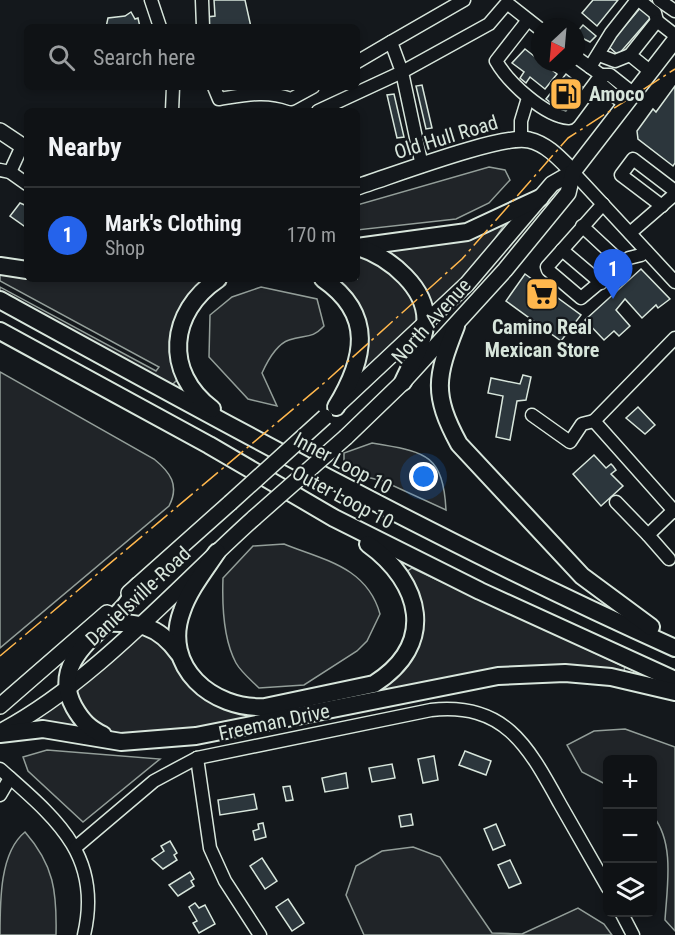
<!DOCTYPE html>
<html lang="en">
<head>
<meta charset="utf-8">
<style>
  body { margin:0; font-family:"Roboto Condensed",sans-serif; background:#181b1e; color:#f1f3f6 }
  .controls { position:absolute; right:18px; bottom:18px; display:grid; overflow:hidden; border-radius:9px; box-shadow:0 3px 9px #0003 }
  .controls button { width:54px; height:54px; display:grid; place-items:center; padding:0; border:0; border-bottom:2px solid #2f3234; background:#0f1215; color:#f1f3f6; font:30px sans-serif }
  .compass { position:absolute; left:531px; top:18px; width:54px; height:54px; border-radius:50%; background:#0f1215; box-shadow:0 3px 9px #0003; rotate:206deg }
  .you { position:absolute; left:424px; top:477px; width:21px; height:21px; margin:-15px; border:4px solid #fff; border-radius:50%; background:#1a73e8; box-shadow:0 0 0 9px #1a73e833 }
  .badge { display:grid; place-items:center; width:39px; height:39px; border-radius:50%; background:#2563eb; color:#fff; font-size:20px; font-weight:700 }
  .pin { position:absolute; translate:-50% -50px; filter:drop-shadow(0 2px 3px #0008) }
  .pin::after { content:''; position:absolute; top:32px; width:21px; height:18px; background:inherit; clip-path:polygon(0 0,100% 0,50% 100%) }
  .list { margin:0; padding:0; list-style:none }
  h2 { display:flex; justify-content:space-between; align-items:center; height:78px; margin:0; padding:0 24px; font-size:26px }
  h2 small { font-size:20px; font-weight:400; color:#9b9ea0 }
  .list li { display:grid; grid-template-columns:39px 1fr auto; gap:18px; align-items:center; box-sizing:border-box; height:96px; padding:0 24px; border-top:2px solid #2f3234 }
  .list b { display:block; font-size:22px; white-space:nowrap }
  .list p { margin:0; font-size:20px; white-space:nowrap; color:#9b9ea0 }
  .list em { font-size:20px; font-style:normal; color:#9b9ea0 }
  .icon { flex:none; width:33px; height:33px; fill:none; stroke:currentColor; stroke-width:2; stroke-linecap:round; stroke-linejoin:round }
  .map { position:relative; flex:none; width:675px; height:935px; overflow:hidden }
  .search { position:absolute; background:#0f1215; box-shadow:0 3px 9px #0003; left:24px; top:24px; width:336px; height:66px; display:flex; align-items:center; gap:15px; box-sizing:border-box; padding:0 21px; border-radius:9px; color:#9b9ea0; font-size:22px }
  .panel { position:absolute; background:#0f1215; box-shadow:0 3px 9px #0003; left:24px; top:108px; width:336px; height:174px; border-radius:9px }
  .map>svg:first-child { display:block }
  .green { fill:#202428; stroke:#939e99; stroke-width:1.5 }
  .building { fill:#2c363c; stroke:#d8e6dc; stroke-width:1.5 }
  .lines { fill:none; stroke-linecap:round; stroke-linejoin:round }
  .minor-casing { stroke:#d8e6dc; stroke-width:15 }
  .major-casing { stroke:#d8e6dc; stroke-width:18 }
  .highway-casing { stroke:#d8e6dc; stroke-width:20 }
  .minor { stroke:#14181c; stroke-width:12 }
  .major { stroke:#14181c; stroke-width:15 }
  .highway { stroke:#14181c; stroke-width:16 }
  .major-bridge-casing { stroke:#d8e6dc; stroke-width:18; stroke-linecap:butt }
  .major-bridge { stroke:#14181c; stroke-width:15 }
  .power { stroke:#ffb74d; stroke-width:1.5; stroke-dasharray:21 4.5 3 4.5; stroke-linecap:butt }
  .labels { text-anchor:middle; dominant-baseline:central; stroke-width:4.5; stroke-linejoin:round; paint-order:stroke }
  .poi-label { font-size:20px; font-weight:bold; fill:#d8e6dc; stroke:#14181c; text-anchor:start }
  .street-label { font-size:20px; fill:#d8e6dc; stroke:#14181c }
</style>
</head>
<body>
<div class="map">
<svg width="675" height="935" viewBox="0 0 675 935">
  <rect width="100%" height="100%" fill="#14181c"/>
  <!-- green -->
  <g class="green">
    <path d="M489 167 505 170 510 180 489 203 456 219 357 230V205Z"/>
    <path d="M506 222 477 266 428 315 381 249Z"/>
    <path d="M357 253 366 254 408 285 420 321 359 378C364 334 375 312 337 279H357Z"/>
    <path d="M0 270 27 273V279H208L197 289 179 378 172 385 0 292V287L156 371 159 367 0 281Z"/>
    <path d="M261 287 317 299 324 326C311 340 305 334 289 340 277 344 267 362 262 373L277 406 248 399 209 357 210 315 232 297Z"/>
    <path d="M0 372 154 459C170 472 180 485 169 506L0 648Z"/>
    <path d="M372 443C422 452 443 451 446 510L383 481 354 474 344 466V453Z"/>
    <path d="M284 544C324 560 367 567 380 614L367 641 357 651 304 685 259 688C252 681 241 672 236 663 223 639 222 605 223 578L253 546Z"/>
    <path d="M412 568 625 667 623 674 586 670 195 730 114 734 88 721 72 689 142 630 149 632 221 706 355 694 412 652 406 572Z"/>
    <path d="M62 696 85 728 32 724Z"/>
    <path d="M625 729 675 747V931L665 920C667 887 675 843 653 816L652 760H608L607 785 582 772 567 745 594 731Z"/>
    <path d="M47 750 160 759 83 822 28 771 23 757Z"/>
    <path d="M25 832C54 865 57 892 56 935H0C0 900 0 852 25 832Z"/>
    <path d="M413 847 440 857 492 933 522 934 578 908 604 924 612 935H364L346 895 356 866 382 851Z"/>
  </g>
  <!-- building -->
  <g class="building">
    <path d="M214 0H245L251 27H209L207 17 215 16Z"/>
    <path d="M593 0H618L597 26 582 13Z"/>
    <path d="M641 7 652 16 618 55 608 46Z"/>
    <path d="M131 12 135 19 138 18 140 27H106L108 18 125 16Z"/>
    <path d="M583 25 596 36 590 42 578 36 580 34 577 32Z"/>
    <path d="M525 49 557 74 545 89 530 77 526 83 520 78 524 72 512 63Z"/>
    <path d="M566 74 585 89 565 114 546 99Z"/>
    <path d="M422 85 432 128 426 129 416 86Z"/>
    <path d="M675 86V163L673 166 638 139 637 131 653 109 656 112Z"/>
    <path d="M394 94 404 137 397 138 387 95Z"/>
    <path d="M20 203 27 206V228L10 216Z"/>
    <path d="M641 269 670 299 658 308 656 305 642 318 625 299 616 310 630 326 619 336 614 331 604 340 585 320Z"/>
    <path d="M525 274 581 315 561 341 506 301Z"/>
    <path d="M523 375 531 377 526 400 517 401 510 440 496 437 503 396 488 393 491 378 520 384Z"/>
    <path d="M638 407 655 425 645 434 626 418Z"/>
    <path d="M594 455 606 468 611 464 613 466 616 470 611 474 623 486 601 506 573 474Z"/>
    <path d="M465 751 491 761 486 775 459 765Z"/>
    <path d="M434 756 438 780 423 783 418 759Z"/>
    <path d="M392 764 395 778 372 782 369 768Z"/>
    <path d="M346 773 348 788 325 792 322 778Z"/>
    <path d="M290 786 293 800 286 801 283 787Z"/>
    <path d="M254 794 257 809 220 815 218 800Z"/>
    <path d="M411 814 413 825 401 827 399 816Z"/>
    <path d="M263 823 266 837 255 840 253 831 259 829 258 824Z"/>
    <path d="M496 824 505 845 493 850 484 829Z"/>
    <path d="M170 841 177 853 174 855 177 860 163 869 152 859 164 851 161 846Z"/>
    <path d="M262 858 277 881 265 889 250 866Z"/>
    <path d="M510 860 521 883 509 888 498 865Z"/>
    <path d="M190 872 194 879 191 881 194 886 178 896 169 885Z"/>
    <path d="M288 899 304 923 292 931 276 907Z"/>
    <path d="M195 903 199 908 205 905 215 924 199 933 193 923 197 921 189 907Z"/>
  </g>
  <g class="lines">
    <!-- minor casing -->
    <g class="minor-casing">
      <g id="minor">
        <path d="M151 0 160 27"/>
        <path d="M202 0 203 27"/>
        <path d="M639 0 655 13 657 21"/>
        <path d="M659 0 675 11"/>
        <path d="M528 20 496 61C508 82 544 116 569 118L601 75 576 57"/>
        <path d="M599 55 615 61 630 55"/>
        <path d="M357 62 391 42"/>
        <path d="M590 67 611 33 637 0"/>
        <path d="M651 72 630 55 657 21 675 35"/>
        <path d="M214 87 219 99C245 95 266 90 291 99L313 87"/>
        <path d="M625 105 600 83 601 75H610L634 94"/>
        <path d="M172 111 173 87"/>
        <path d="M318 111 402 72 391 42 464 0"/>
        <path d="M521 138V121L528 98"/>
        <path d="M422 166 402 72 489 24 507 3 540 29"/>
        <path d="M0 170 10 172 27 184"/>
        <path d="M10 172 22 146"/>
        <path d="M573 172 675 282"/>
        <path d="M603 204 547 267 548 270 581 298 629 258 641 255 646 251"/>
        <path d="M662 206 621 175 633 159 675 191"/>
        <path d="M582 226 623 264"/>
        <path d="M630 233 675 194"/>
        <path d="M562 250 601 283"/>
        <path d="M532 415 570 442 582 424 594 421"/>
        <path d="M594 421 675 512"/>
        <path d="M594 421 675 338"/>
        <path d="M616 502 648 535 674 510"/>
        <path d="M648 535 669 559"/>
        <path d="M197 758 210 848 225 881 260 935"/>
        <path d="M0 769C54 817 103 854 84 935"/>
        <path d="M0 795 10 778"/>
        <path d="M76 847 154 781 197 758 431 710C505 702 528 746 560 804 576 832 592 860 608 888"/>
        <path d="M621 912 633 935"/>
      </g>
    </g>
    <!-- major casing -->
    <g class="major-casing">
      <g id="major">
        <path d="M0 131 27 149"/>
        <path d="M357 187C389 177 504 133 529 140 547 144 560 159 573 172"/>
        <path d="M340 403 467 284 552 184 573 172"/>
        <path d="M346 437 403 382 505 270 568 193 573 172 675 40"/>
        <path d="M129 593 230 503"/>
        <path d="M0 706 107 613"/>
        <path d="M0 732C93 683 176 588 254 518"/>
      </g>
    </g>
    <!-- highway casing -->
    <g class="highway-casing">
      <g id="highway">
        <path d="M357 247 467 232 540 198"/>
        <path d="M358 247C389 257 430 289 425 326 423 345 411 364 403 382"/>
        <path d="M0 266 27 270"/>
        <path d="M323 279C375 315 365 359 336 407"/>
        <path d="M0 300C222 422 443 544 675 648"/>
        <path d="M456 326C436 377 432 394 459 444L582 576 651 627"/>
        <path d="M0 331 209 445 334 518 480 591 675 680"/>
        <path d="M212 409C163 372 169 312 218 279"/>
        <path d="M217 552C205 570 189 590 182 611 161 667 213 710 265 707L374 684C437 644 422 583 368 544"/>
        <path d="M103 623C137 622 158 624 179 654"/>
        <path d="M0 734 43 729 121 742 196 736 498 676 565 673 611 677 675 692"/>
        <path d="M103 735C89 728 82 721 74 707 50 663 96 636 123 608 129 602 133 593 138 586"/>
      </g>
    </g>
    <!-- minor -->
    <use href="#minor" class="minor"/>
    <!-- major -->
    <use href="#major" class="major"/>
    <!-- highway -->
    <use href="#highway" class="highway"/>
    <!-- major-bridge casing -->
    <g class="major-bridge-casing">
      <g id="major-bridge">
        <path d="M230 503 325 417"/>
        <path d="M254 518 346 437"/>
      </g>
    </g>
    <!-- major-bridge -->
    <use href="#major-bridge" class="major-bridge"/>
    <!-- power -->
    <path class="power" d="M0 656 324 383 462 259 568 138 675 69"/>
  </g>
  <!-- icons -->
  <defs>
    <g id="fuel-square" transform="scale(1.725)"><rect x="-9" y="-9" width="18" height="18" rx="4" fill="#ffb74d" stroke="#14181c"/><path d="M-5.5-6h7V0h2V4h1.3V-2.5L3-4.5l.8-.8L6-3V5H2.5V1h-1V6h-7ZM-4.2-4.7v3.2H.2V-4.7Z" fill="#111"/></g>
    <g id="supermarket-square" transform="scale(1.725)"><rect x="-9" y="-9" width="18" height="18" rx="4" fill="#ffb74d" stroke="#14181c"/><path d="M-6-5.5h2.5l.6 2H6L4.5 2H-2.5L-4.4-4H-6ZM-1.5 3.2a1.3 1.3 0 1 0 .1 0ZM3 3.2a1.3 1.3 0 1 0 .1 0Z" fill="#111"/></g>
  </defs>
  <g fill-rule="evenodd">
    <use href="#fuel-square" x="566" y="94"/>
    <use href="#supermarket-square" x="542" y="294"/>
  </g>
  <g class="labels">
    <!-- poi labels -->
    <g class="poi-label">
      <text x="589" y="94">Amoco</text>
      <text x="542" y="327" text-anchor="middle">Camino Real<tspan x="542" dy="23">Mexican Store</tspan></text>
    </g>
    <!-- street labels -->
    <g class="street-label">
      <text transform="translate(446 137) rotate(-17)">Old Hull Road</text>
      <text transform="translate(431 321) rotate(-48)">North Avenue</text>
      <text transform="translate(343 463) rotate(28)">Inner Loop 10</text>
      <text transform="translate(343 497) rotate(28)">Outer Loop 10</text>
      <text transform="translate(138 596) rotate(-43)">Danielsville Road</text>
      <text transform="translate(274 722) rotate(-12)">Freeman Drive</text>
    </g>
  </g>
</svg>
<div class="controls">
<button>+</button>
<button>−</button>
<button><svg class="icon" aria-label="layers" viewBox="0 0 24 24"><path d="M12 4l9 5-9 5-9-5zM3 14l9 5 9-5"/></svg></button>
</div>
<svg class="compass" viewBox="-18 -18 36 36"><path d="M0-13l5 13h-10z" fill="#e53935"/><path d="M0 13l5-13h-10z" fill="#9b9ea0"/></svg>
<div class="you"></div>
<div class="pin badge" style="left:613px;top:299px">1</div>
<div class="search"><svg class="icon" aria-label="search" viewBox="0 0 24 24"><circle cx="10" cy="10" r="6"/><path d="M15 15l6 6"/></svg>Search here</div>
<section class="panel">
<h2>Nearby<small></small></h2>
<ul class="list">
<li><span class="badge">1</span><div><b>Mark's Clothing</b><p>Shop</p></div><em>170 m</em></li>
</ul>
</section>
</div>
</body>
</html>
